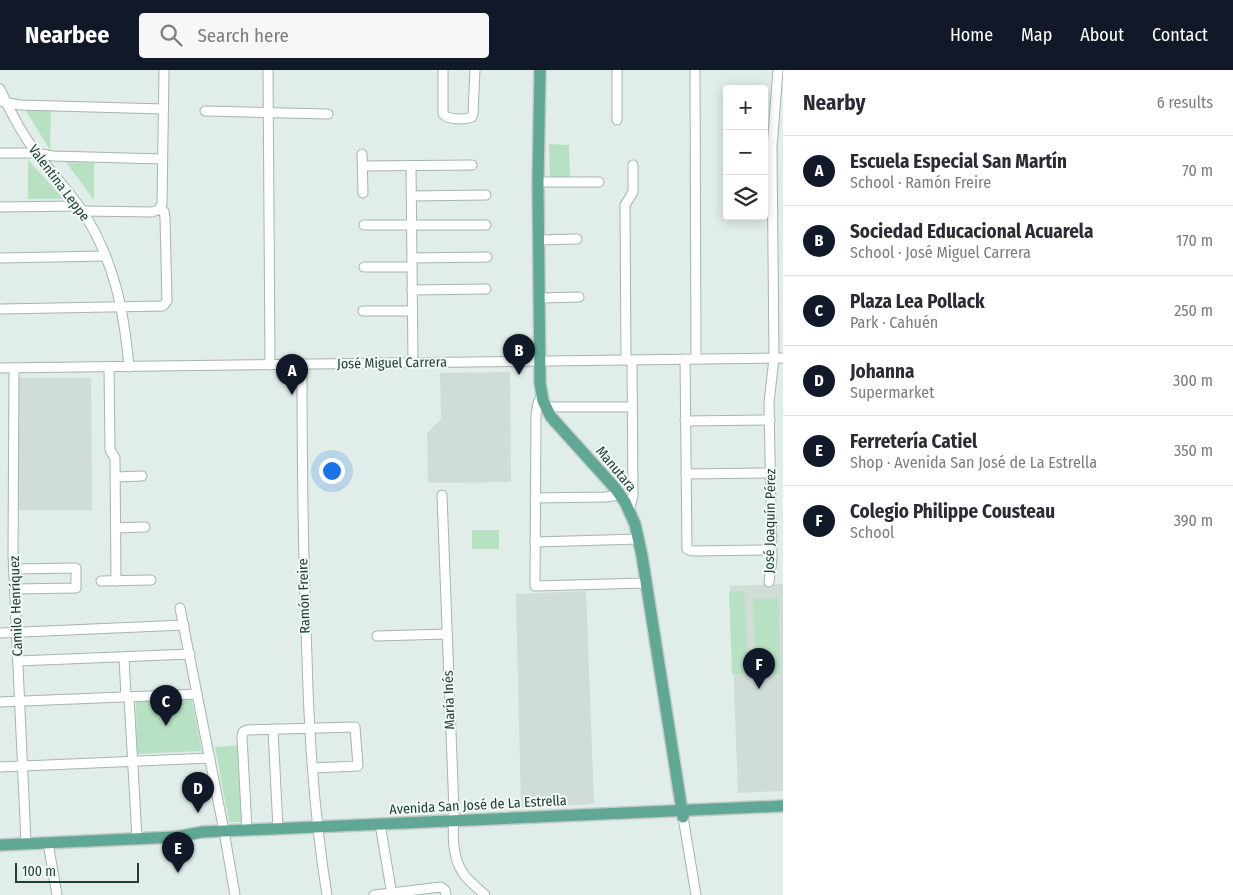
<!DOCTYPE html>
<html lang="en">
<head>
<meta charset="utf-8">
<style>
  body { margin:0; font-family:"Fira Sans Condensed",sans-serif; background:#f7f7f7; color:#2b2b33 }
  .controls { position:absolute; right:15px; top:15px; display:grid; overflow:hidden; border-radius:5px; box-shadow:0 2px 12px #0003 }
  .controls button { width:45px; height:45px; display:grid; place-items:center; padding:0; border:0; border-bottom:1px solid #e1e1e2; background:#fff; color:#2b2b33; font:25px sans-serif }
  .scale { position:absolute; left:15px; bottom:12px; width:124px; box-sizing:border-box; padding-left:5px; border:2px solid #1f4037; border-top:0; font-size:14px; line-height:18px; white-space:nowrap; color:#1f4037; -webkit-text-stroke:4px #f2f9f5; paint-order:stroke }
  .you { position:absolute; left:331px; top:400px; width:18px; height:18px; margin:-12px; border:4px solid #fff; border-radius:50%; background:#1a73e8; box-shadow:0 0 0 8px #1a73e833 }
  .badge { display:grid; place-items:center; width:32px; height:32px; border-radius:50%; background:#111827; color:#fff; font-size:16px; font-weight:700 }
  .pin { position:absolute; translate:-50% -41px; filter:drop-shadow(0 1px 2px #0008) }
  .pin::after { content:''; position:absolute; top:26px; width:18px; height:15px; background:inherit; clip-path:polygon(0 0,100% 0,50% 100%) }
  .list { margin:0; padding:0; list-style:none }
  h2 { display:flex; justify-content:space-between; align-items:center; height:65px; margin:0; padding:0 20px; font-size:21px }
  h2 small { font-size:16px; font-weight:400; color:#7c7c81 }
  .list li { display:grid; grid-template-columns:32px 1fr auto; gap:15px; align-items:center; box-sizing:border-box; height:70px; padding:0 20px; border-top:1px solid #e1e1e2 }
  .list b { display:block; font-size:19px; white-space:nowrap }
  .list p { margin:0; font-size:16px; white-space:nowrap; color:#7c7c81 }
  .list em { font-size:16px; font-style:normal; color:#7c7c81 }
  .icon { flex:none; width:28px; height:28px; fill:none; stroke:currentColor; stroke-width:2; stroke-linecap:round; stroke-linejoin:round }
  .map { position:relative; flex:none; width:783px; height:825px; overflow:hidden }
  header { display:flex; align-items:center; gap:30px; box-sizing:border-box; height:70px; padding:0 25px; background:#111827; color:#fff }
  header strong { font-size:24px }
  nav { display:flex; gap:28px; margin-inline-start:auto; font-size:18px }
  .search { width:350px; height:45px; background:#f7f7f7; display:flex; align-items:center; gap:12px; box-sizing:border-box; padding:0 18px; border-radius:5px; color:#7c7c81; font-size:19px }
  main { display:flex }
  aside { flex:1; background:#fff }
  .map>svg:first-child { display:block }
  .built { fill:#cfddd6 }
  .green { fill:#b7e1c2 }
  .lines { fill:none; stroke-linecap:round; stroke-linejoin:round }
  .minor-casing { stroke:#a3b6af; stroke-width:11 }
  .major-casing { stroke:#c0cac7; stroke-width:14 }
  .minor { stroke:#fff; stroke-width:9 }
  .major { stroke:#60a895; stroke-width:11 }
  .labels { text-anchor:middle; dominant-baseline:central; stroke-width:4; stroke-linejoin:round; paint-order:stroke }
  .street-label { font-size:14px; fill:#1f4037; stroke:#f2f9f5 }
</style>
</head>
<body>
<header>
<strong>Nearbee</strong>
<div class="search"><svg class="icon" aria-label="search" viewBox="0 0 24 24"><circle cx="10" cy="10" r="6"/><path d="M15 15l6 6"/></svg>Search here</div>
<nav><a>Home</a><a>Map</a><a>About</a><a>Contact</a></nav>
</header>
<main>
<div class="map">
<svg width="783" height="825" viewBox="0 0 783 825">
  <rect width="100%" height="100%" fill="#e1ede8"/>
  <!-- built -->
  <g class="built">
    <path d="M510 302 511 412 428 413 427 363 441 349 440 303Z"/>
    <path d="M19 308H91L92 440H19Z"/>
    <path d="M783 514V721L738 723 730 516Z"/>
    <path d="M586 521 594 734 521 738 516 524Z"/>
  </g>
  <!-- green -->
  <g class="green">
    <path d="M24 38 51 40 50 80Z"/>
    <path d="M549 74 569 75 570 108 550 109Z"/>
    <path d="M28 90 64 129H28Z"/>
    <path d="M66 92 94 93V130Z"/>
    <rect x="472" y="460" width="27" height="19"/>
    <path d="M745 521 748 604H732L729 522Z"/>
    <path d="M778 528 780 604 756 605 753 529Z"/>
    <path d="M191 627 202 681 137 684 136 631Z"/>
    <path d="M240 675 244 752H229L215 677Z"/>
  </g>
  <g class="lines">
    <!-- minor casing -->
    <g class="minor-casing">
      <g id="minor">
        <path d="M268 0 270 295"/>
        <path d="M443 0V44C448 50 465 50 472 47L473 43 475 0"/>
        <path d="M695 0 696 289"/>
        <path d="M0 19C10 41 21 63 36 82 50 102 69 120 83 142 114 190 124 240 129 297"/>
        <path d="M3 32 20 35 163 39"/>
        <path d="M205 41 328 44"/>
        <path d="M617 50V0"/>
        <path d="M0 83H36L53 86 162 89"/>
        <path d="M362 84 363 123"/>
        <path d="M363 96 472 95"/>
        <path d="M411 96 413 293"/>
        <path d="M538 112H599"/>
        <path d="M412 126 486 125"/>
        <path d="M0 137 79 136"/>
        <path d="M82 141 152 142 158 140 162 135 164 0"/>
        <path d="M364 155H486"/>
        <path d="M539 170 577 169"/>
        <path d="M0 188 105 186"/>
        <path d="M412 188 487 187"/>
        <path d="M364 197H412"/>
        <path d="M412 220 486 219"/>
        <path d="M540 228 579 227"/>
        <path d="M0 239 163 236 167 231 165 148 164 142 160 138"/>
        <path d="M363 241H412"/>
        <path d="M685 289 687 479 692 481 771 480"/>
        <path d="M626 290 625 135 633 122V95"/>
        <path d="M302 294C302 392 303 489 307 587 309 666 314 746 327 825"/>
        <path d="M109 297 110 380 115 388 116 511"/>
        <path d="M0 298 783 288"/>
        <path d="M14 298 13 485 26 773"/>
        <path d="M542 326 538 333 536 344 535 516 646 513"/>
        <path d="M545 337H632"/>
        <path d="M685 351 770 350"/>
        <path d="M686 404 770 403"/>
        <path d="M116 407 142 406"/>
        <path d="M442 425 454 741C453 761 451 786 463 803 468 811 478 818 485 825"/>
        <path d="M535 428 605 427 620 425"/>
        <path d="M629 440 633 426 632 290"/>
        <path d="M116 458 145 457"/>
        <path d="M535 472 639 469"/>
        <path d="M14 499 76 498V518L15 519"/>
        <path d="M101 511 151 510"/>
        <path d="M769 512 772 488 769 333 774 288 772 77 778 0"/>
        <path d="M180 538 224 761 235 825"/>
        <path d="M0 563 184 555"/>
        <path d="M377 566 447 564"/>
        <path d="M124 587 126 627"/>
        <path d="M18 591 190 584"/>
        <path d="M129 627 137 768"/>
        <path d="M0 632 197 624"/>
        <path d="M273 659 278 759"/>
        <path d="M0 697 210 688"/>
        <path d="M683 747 696 825"/>
        <path d="M380 754 392 825"/>
        <path d="M247 760 242 667 243 662 247 660 355 657 358 696 313 698"/>
        <path d="M48 773 57 825"/>
        <path d="M374 825 441 817 445 820 446 825"/>
      </g>
    </g>
    <!-- major casing -->
    <g class="major-casing">
      <g id="major">
        <path d="M540 0 538 112 540 313 543 331 551 347 615 418 625 432 635 454 642 486 683 747"/>
        <path d="M0 775 176 767 202 762 783 736"/>
      </g>
    </g>
    <!-- minor -->
    <use href="#minor" class="minor"/>
    <!-- major -->
    <use href="#major" class="major"/>
  </g>
  <g class="labels">
    <!-- street labels -->
    <g class="street-label">
      <text transform="translate(59 113) rotate(53)">Valentina Leppe</text>
      <text transform="translate(392 293) rotate(-1)">José Miguel Carrera</text>
      <text transform="translate(616 399) rotate(50)">Manutara</text>
      <text transform="translate(770 451) rotate(-89)">José Joaquín Pérez</text>
      <text transform="translate(304 526) rotate(-92)">Ramón Freire</text>
      <text transform="translate(16 536) rotate(-92)">Camilo Henríquez</text>
      <text transform="translate(449 630) rotate(-92)">María Inés</text>
      <text transform="translate(478 735) rotate(-3)">Avenida San José de La Estrella</text>
    </g>
  </g>
</svg>
<div class="controls">
<button>+</button>
<button>−</button>
<button><svg class="icon" aria-label="layers" viewBox="0 0 24 24"><path d="M12 4l9 5-9 5-9-5zM3 14l9 5 9-5"/></svg></button>
</div>
<div class="scale">100 m</div>
<div class="you"></div>
<div class="pin badge" style="left:292px;top:325px">A</div>
<div class="pin badge" style="left:519px;top:305px">B</div>
<div class="pin badge" style="left:166px;top:656px">C</div>
<div class="pin badge" style="left:198px;top:743px">D</div>
<div class="pin badge" style="left:178px;top:803px">E</div>
<div class="pin badge" style="left:759px;top:619px">F</div>
</div>
<aside>
<h2>Nearby<small>6 results</small></h2>
<ul class="list">
<li><span class="badge">A</span><div><b>Escuela Especial San Martín</b><p>School · Ramón Freire</p></div><em>70 m</em></li>
<li><span class="badge">B</span><div><b>Sociedad Educacional Acuarela</b><p>School · José Miguel Carrera</p></div><em>170 m</em></li>
<li><span class="badge">C</span><div><b>Plaza Lea Pollack</b><p>Park · Cahuén</p></div><em>250 m</em></li>
<li><span class="badge">D</span><div><b>Johanna</b><p>Supermarket</p></div><em>300 m</em></li>
<li><span class="badge">E</span><div><b>Ferretería Catiel</b><p>Shop · Avenida San José de La Estrella</p></div><em>350 m</em></li>
<li><span class="badge">F</span><div><b>Colegio Philippe Cousteau</b><p>School</p></div><em>390 m</em></li>
</ul>
</aside>
</main>
</body>
</html>
